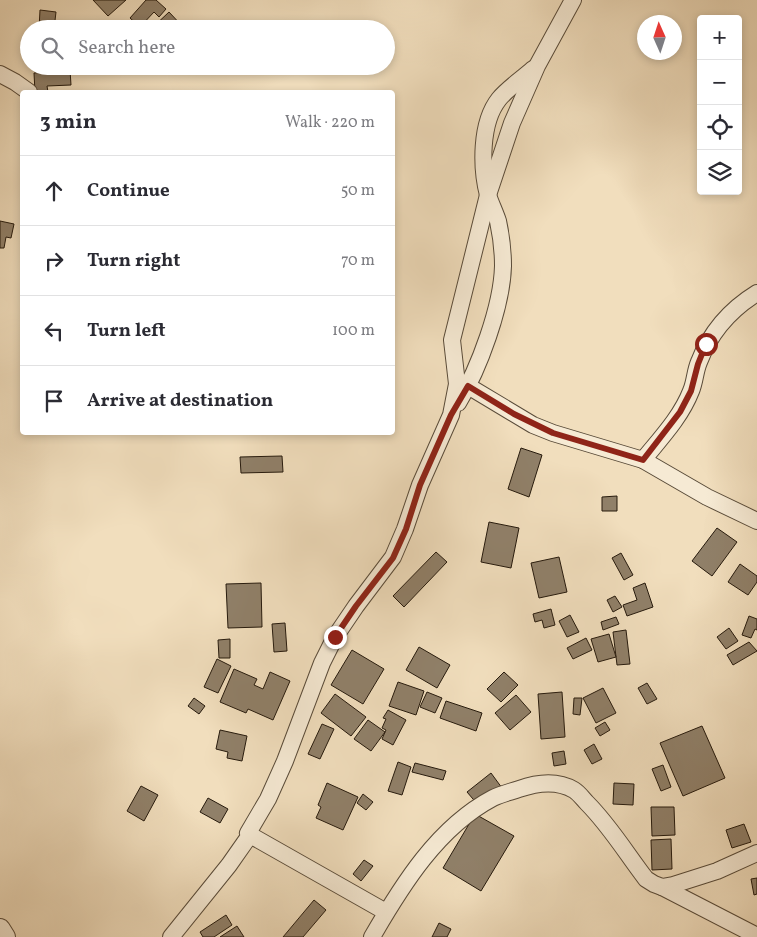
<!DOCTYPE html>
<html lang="en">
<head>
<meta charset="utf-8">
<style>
  body { margin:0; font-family:Vollkorn,serif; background:#f2f2f3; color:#2b2b33 }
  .controls { position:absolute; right:15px; top:15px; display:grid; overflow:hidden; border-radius:5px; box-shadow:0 2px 8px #0003 }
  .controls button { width:45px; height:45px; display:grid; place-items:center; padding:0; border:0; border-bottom:1px solid #e1e1e2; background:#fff; color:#2b2b33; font:25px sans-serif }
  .compass { position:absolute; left:637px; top:15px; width:45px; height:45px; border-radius:50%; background:#fff; box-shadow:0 2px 8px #0003; rotate:357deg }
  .stop { position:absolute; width:15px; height:15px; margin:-11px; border:4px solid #8f2418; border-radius:50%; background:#fff }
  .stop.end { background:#8f2418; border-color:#fff; box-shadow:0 1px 5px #0008 }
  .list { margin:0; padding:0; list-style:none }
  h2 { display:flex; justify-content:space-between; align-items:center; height:65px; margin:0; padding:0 20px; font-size:21px }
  h2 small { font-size:16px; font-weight:400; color:#7c7c81 }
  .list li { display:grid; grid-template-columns:32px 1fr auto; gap:15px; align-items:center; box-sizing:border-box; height:70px; padding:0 20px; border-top:1px solid #e1e1e2 }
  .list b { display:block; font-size:19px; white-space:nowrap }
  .list em { font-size:16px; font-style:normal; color:#7c7c81 }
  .icon { flex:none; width:28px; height:28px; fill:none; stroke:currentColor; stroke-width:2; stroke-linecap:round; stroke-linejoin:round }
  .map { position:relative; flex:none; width:757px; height:937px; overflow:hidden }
  .search { position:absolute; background:#fff; box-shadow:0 2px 8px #0003; left:20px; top:20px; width:375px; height:55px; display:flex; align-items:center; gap:12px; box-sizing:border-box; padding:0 18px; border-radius:28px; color:#7c7c81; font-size:19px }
  .panel { position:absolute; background:#fff; box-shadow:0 2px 8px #0003; left:20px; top:90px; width:375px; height:345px; border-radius:5px }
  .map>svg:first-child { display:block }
  .building { fill:#908069; stroke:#261a0d }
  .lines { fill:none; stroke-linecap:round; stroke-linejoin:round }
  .minor-casing { stroke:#594b39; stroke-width:18 }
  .tertiary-casing { stroke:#594b39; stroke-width:22 }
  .minor { stroke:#f6ead4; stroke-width:16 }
  .tertiary { stroke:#f6ead4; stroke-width:20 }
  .route { stroke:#8f2418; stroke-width:6 }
</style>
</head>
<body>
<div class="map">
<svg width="757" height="937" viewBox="0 0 757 937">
  <rect width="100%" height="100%" fill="#f1debd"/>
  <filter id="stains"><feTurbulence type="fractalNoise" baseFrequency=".004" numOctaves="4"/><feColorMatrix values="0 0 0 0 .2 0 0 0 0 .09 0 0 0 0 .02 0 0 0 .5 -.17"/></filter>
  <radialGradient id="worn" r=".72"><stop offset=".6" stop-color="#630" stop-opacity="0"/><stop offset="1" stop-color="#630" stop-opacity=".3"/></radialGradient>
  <!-- building -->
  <g class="building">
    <path d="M93 0H126L108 16Z"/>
    <path d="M146 0H156L166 9 159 17 154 12 140 27 130 18Z"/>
    <path d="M40 10 56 12 54 29H39Z"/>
    <path d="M169 12 184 28 183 29H151Z"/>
    <path d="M70 70 71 85 47 86 48 92H35L34 73Z"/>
    <path d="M0 221 14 224 11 238 6 237 4 248H0Z"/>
    <path d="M521 448 542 455 529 497 508 489Z"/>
    <path d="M282 456 283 472 241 473 240 457Z"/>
    <path d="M617 496V511H602V497Z"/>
    <path d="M489 522 519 528 511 568 481 562Z"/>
    <path d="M717 528 737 542 712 576 692 561Z"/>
    <path d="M436 552 447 562 404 607 393 596Z"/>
    <path d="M621 553 633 575 624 580 612 558Z"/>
    <path d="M559 557 567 592 539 598 531 563Z"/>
    <path d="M740 564 757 576V582L748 595 728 582Z"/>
    <path d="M261 583 262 627 228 628 226 584Z"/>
    <path d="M645 583 653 607 627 616 623 605 637 600 633 588Z"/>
    <path d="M615 596 622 607 613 612 607 600Z"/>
    <path d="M551 609 555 625 544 628 542 620 535 622 533 614Z"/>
    <path d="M570 615 579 632 567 637 559 621Z"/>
    <path d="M749 616 757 619V630L755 629 751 638 742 635Z"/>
    <path d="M616 617 619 624 603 630 601 622Z"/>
    <path d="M285 623 287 651 274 652 272 624Z"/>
    <path d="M729 628 738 641 726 649 717 637Z"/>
    <path d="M626 630 630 664 617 665 613 632Z"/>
    <path d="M609 634 616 657 598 662 591 639Z"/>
    <path d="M586 638 592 650 573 659 567 648Z"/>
    <path d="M230 639V658H219L218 640Z"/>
    <path d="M749 642 757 651 733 665 727 655Z"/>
    <path d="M419 647 450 665 437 688 406 670Z"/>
    <path d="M352 650 384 669 363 704 331 685Z"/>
    <path d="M217 659 231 666 218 693 204 687Z"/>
    <path d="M234 669 257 679 254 685 263 689 270 672 290 681 273 720 248 709 246 713 220 702Z"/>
    <path d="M504 672 518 685 501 702 487 689Z"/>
    <path d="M398 682 424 691 416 715 389 706Z"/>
    <path d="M647 683 657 699 647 704 638 688Z"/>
    <path d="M603 688 616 713 596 723 583 698Z"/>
    <path d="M427 692 442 698 435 713 420 707Z"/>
    <path d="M562 692 565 737 541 739 538 694Z"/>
    <path d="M335 694 366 717 351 736 321 713Z"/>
    <path d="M516 695 531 712 510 730 495 713Z"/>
    <path d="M194 698 205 706 199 714 188 706Z"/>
    <path d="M574 698H582L580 715 573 714Z"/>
    <path d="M446 701 482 713 476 731 440 718Z"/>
    <path d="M388 710 406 720 393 745 382 739 386 730 382 728 386 719 383 718Z"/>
    <path d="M368 720 385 732 371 751 354 739Z"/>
    <path d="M605 722 610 730 600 736 595 728Z"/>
    <path d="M322 724 334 729 320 759 308 754Z"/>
    <path d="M702 726 725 778 683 796 660 743Z"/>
    <path d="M220 730 247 736 242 761 227 758 228 752 216 749Z"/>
    <path d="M594 744 602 759 592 764 584 750Z"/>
    <path d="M564 751 566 764 554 766 552 753Z"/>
    <path d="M398 762 411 767 402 795 388 791Z"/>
    <path d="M415 763 446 771 443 780 412 772Z"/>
    <path d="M663 765 671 787 661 791 652 769Z"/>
    <path d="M491 773 502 788 479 806 467 792Z"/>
    <path d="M327 783 358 797 343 830 316 818 321 807 318 805Z"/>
    <path d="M614 783 634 784 633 805 613 804Z"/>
    <path d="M141 786 158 795 144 821 127 811Z"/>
    <path d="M363 794 373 802 366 810 357 803Z"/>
    <path d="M208 798 228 809 220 823 200 812Z"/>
    <path d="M651 807H674L675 835 652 836Z"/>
    <path d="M475 814 514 836 481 891 443 868Z"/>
    <path d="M744 824 751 842 732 848 726 830Z"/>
    <path d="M671 839 672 869 652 870 651 840Z"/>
    <path d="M364 860 373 866 361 881 353 874Z"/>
    <path d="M757 878V894L754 895 751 879Z"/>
    <path d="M314 900 326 910 303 937H283Z"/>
    <path d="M226 915 232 925 214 937H203L200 932Z"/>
    <path d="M439 923 451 929 447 937H432Z"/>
    <path d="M237 926 244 937H220Z"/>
  </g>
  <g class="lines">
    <!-- minor casing -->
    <g class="minor-casing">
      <g id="minor">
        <path d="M0 74 15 82 29 92"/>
        <path d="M468 386 533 425 553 433 643 460 707 497 757 521"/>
        <path d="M458 403C479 369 502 306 503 266 503 251 501 235 498 221 495 212 491 204 488 195 481 168 480 123 499 99 508 88 522 79 533 69"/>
        <path d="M643 460C660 439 681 417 691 391 695 382 695 371 699 362 710 333 731 309 757 293"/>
        <path d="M250 835 386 912"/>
        <path d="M662 887 757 936"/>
        <path d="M171 937 229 865 250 835 248 833 268 799 285 761 322 663 335 637 356 606 393 557 405 529 420 485 451 415 457 384 452 340 488 195 512 123 537 66 573 0"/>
        <path d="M372 937C402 885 438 827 493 798 501 794 510 792 519 789 536 783 557 780 574 790 579 793 583 799 587 803 610 826 626 853 646 879L654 884 662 887 673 885 717 871 757 853"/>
      </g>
    </g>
    <!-- tertiary casing -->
    <g class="tertiary-casing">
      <path id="tertiary" d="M0 929 5 937"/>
    </g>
    <!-- minor -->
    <use href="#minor" class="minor"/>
    <!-- tertiary -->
    <use href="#tertiary" class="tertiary"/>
  </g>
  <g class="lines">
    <!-- route -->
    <path class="route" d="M335 637 356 606 393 558 406 529 420 485 451 415 468 386 514 414 553 433 643 460 680 412 691 391 698 364 706 344"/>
  </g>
  <rect width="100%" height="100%" filter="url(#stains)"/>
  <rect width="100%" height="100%" fill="url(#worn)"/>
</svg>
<div class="controls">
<button>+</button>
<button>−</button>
<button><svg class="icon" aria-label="locate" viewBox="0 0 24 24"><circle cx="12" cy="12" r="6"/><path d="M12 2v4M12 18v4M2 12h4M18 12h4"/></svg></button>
<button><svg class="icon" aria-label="layers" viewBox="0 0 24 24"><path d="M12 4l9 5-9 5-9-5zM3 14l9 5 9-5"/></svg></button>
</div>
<svg class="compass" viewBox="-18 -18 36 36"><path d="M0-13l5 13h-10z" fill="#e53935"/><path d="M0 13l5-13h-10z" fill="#7c7c81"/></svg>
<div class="stop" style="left:706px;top:344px"></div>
<div class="stop end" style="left:335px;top:637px"></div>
<div class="search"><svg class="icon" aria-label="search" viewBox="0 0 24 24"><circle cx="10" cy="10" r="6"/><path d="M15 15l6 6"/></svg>Search here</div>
<section class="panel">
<h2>3 min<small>Walk · 220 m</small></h2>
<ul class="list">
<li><svg class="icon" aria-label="ahead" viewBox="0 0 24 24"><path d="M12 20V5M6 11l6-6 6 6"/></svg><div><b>Continue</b></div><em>50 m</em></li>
<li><svg class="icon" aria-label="right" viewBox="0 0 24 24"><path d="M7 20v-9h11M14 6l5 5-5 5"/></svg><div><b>Turn right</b></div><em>70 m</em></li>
<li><svg class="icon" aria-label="left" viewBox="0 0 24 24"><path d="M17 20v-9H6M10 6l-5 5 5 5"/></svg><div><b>Turn left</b></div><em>100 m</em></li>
<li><svg class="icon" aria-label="arrive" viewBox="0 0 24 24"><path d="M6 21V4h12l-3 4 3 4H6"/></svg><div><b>Arrive at destination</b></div></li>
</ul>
</section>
</div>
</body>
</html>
